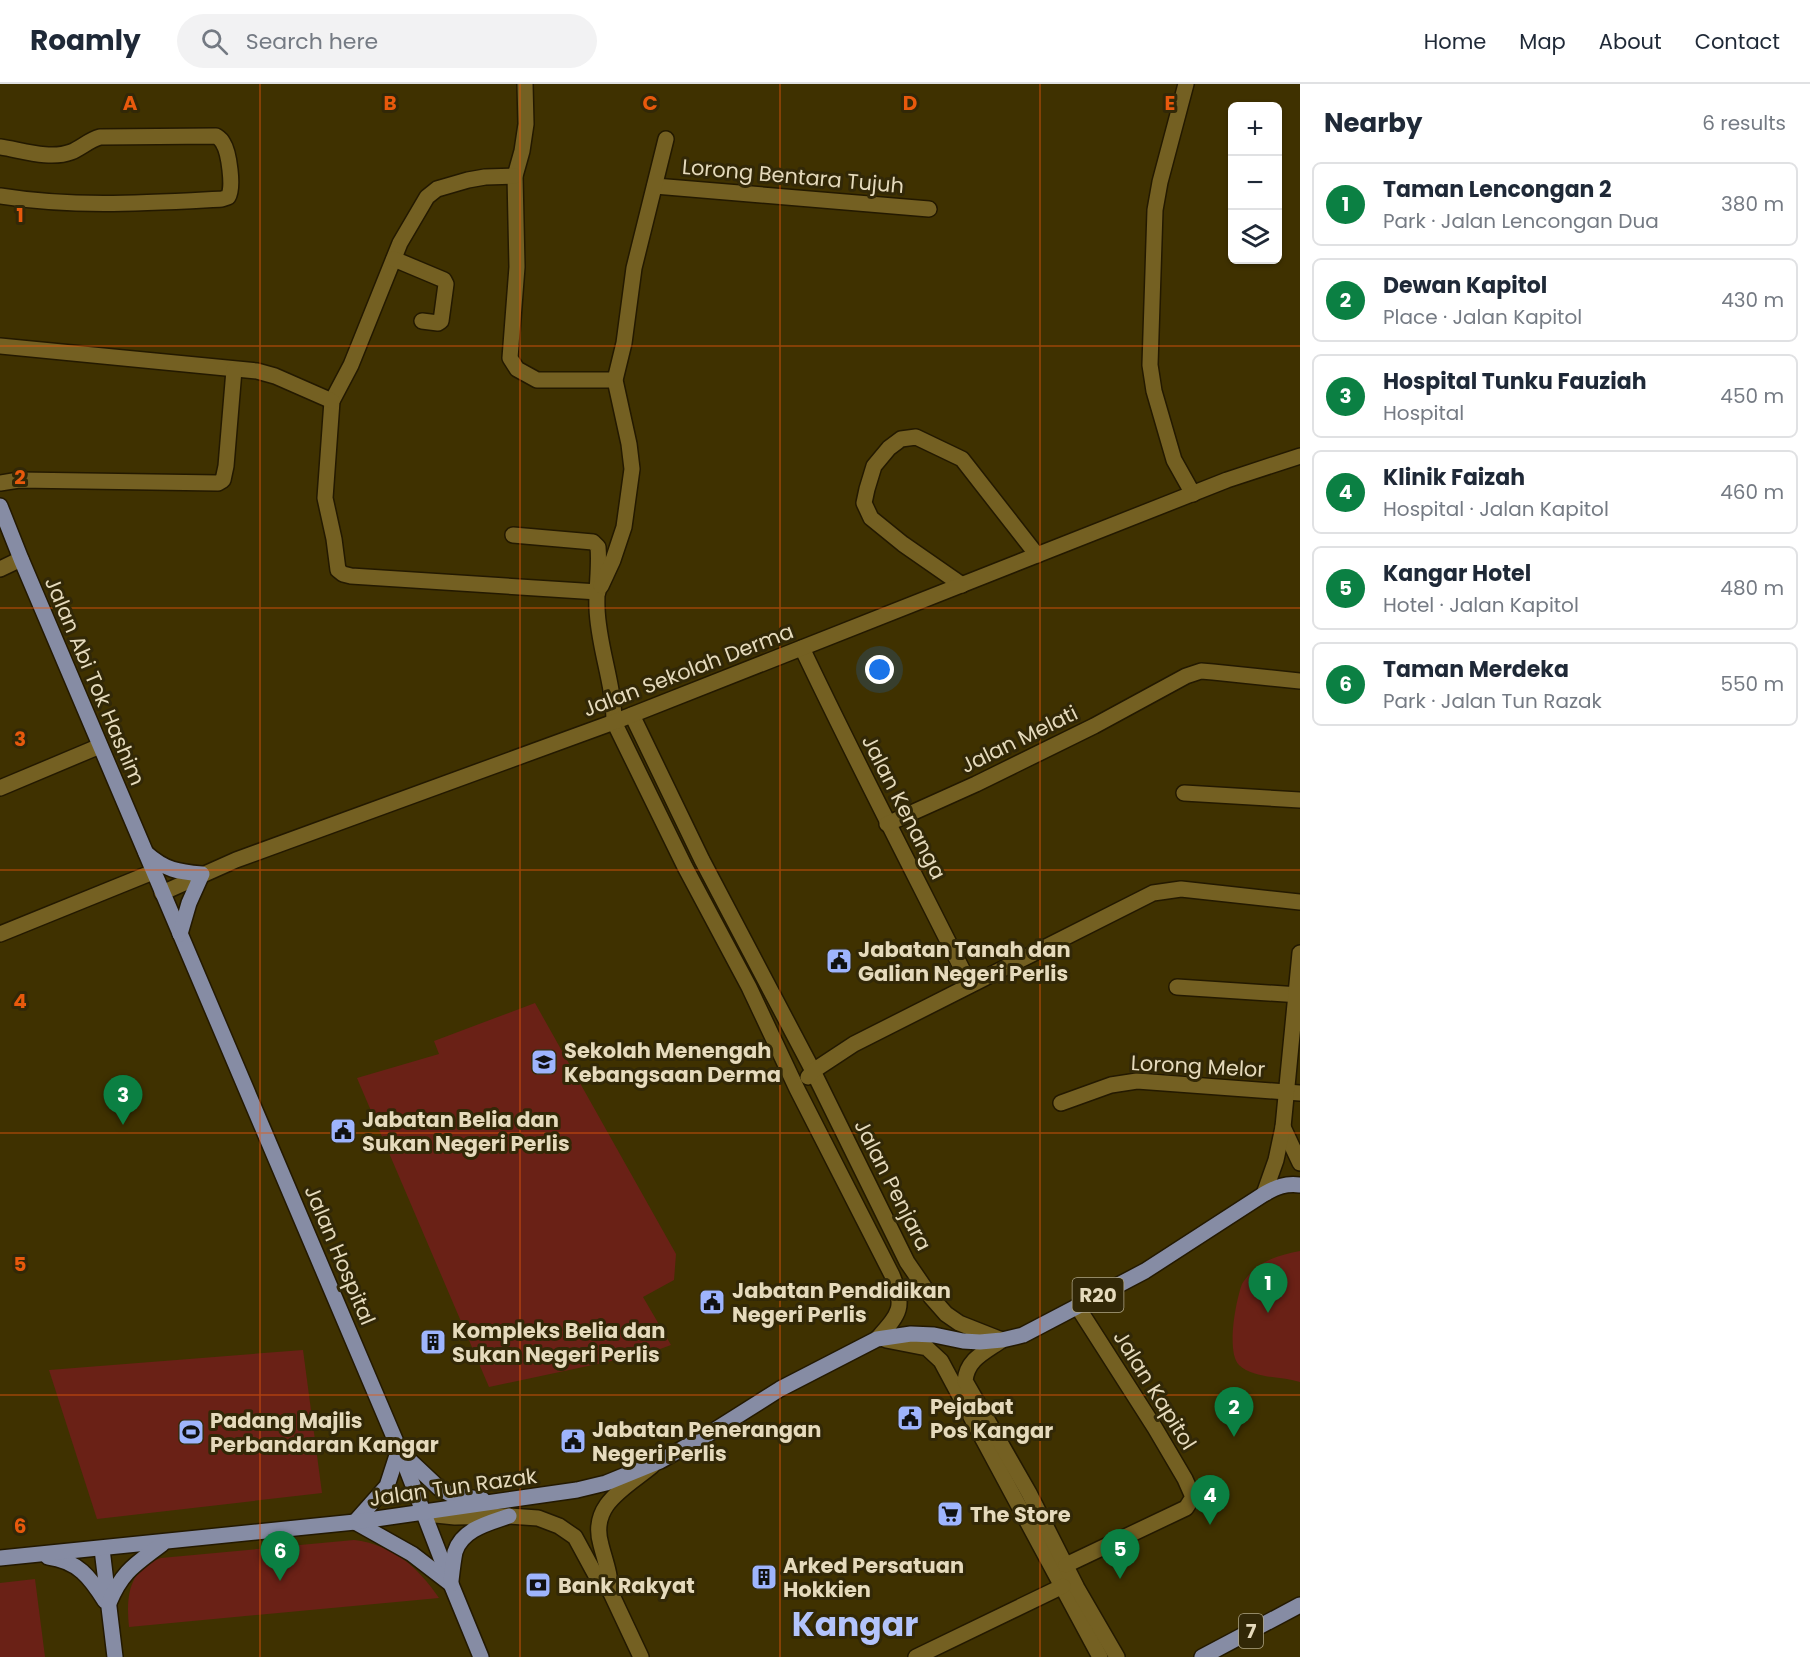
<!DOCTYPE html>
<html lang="en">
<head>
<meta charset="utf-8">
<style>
  body { margin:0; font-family:Poppins,sans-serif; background:#f2f2f3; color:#1f2937 }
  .controls { position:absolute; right:18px; top:18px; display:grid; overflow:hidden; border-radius:9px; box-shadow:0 2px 4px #0004 }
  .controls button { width:54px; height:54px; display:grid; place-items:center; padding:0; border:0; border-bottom:2px solid #e0e1e3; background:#fff; color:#1f2937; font:30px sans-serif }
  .you { position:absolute; left:880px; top:586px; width:21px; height:21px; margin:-15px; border:4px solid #fff; border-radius:50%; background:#1a73e8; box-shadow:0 0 0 9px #1a73e833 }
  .badge { display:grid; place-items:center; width:39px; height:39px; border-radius:50%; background:#0b8043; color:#fff; font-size:20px; font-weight:700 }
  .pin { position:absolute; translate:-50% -50px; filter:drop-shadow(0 2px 3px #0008) }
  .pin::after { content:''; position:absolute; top:32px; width:21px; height:18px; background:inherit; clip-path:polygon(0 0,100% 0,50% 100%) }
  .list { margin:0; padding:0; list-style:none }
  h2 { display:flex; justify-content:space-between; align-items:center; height:78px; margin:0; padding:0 24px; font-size:26px }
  h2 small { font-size:20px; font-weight:400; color:#747a83 }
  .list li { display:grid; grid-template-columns:39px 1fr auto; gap:18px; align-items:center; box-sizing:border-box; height:84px; margin:0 12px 12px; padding:0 12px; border:2px solid #e0e1e3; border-radius:9px }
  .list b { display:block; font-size:22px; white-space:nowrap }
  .list p { margin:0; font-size:20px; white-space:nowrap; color:#747a83 }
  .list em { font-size:20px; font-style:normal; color:#747a83 }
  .icon { flex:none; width:33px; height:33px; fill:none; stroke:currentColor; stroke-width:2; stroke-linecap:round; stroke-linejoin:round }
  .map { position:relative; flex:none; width:1300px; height:1573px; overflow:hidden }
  header { display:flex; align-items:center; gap:36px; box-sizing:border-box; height:84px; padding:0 30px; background:#fff; border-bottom:2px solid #e0e1e3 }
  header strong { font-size:28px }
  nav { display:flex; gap:33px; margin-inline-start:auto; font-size:21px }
  .search { width:420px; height:54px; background:#f2f2f3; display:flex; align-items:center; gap:15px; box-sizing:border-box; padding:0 21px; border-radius:33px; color:#747a83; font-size:22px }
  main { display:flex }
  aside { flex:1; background:#fff }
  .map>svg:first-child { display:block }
  .green { fill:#6a2116 }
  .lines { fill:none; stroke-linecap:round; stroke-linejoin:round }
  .minor-casing { stroke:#231900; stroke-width:18 }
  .major-casing { stroke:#231900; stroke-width:18 }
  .minor { stroke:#746022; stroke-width:15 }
  .major { stroke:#868ca4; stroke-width:15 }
  .grid { fill:none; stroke:#e8590c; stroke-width:1.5; stroke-opacity:0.55 }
  .labels { text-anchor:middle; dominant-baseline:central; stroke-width:6; stroke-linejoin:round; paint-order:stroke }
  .shield { fill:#322807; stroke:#afa586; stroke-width:1.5 }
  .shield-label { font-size:20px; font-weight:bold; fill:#e5dabc }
  .street-label { font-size:21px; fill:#e5dabc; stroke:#322807 }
  .poi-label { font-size:21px; font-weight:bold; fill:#e5dabc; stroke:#322807; text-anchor:start }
  .town-label { font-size:33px; font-weight:bold; fill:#b3c4fc; stroke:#322807 }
  .grid-label { font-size:20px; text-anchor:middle; font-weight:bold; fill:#e8590c; stroke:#322807; stroke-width:6; stroke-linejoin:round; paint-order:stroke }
</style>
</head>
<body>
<header>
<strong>Roamly</strong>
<div class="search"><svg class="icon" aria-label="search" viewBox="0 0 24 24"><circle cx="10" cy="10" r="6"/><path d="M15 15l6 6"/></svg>Search here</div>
<nav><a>Home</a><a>Map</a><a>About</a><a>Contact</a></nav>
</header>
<main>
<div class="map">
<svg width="1300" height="1573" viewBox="0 0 1300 1573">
  <rect width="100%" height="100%" fill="#3f3100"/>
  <!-- green -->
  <g class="green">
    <path d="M535 919 676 1170 674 1196 643 1213 671 1261 649 1269 489 1303 357 994 439 970 434 957Z"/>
    <path d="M1300 1167V1298C1281 1292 1254 1295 1239 1281 1226 1268 1236 1216 1242 1200 1245 1195 1252 1187 1257 1183 1269 1174 1285 1170 1300 1167Z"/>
    <path d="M303 1266 322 1409 97 1435 49 1286Z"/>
    <path d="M354 1456C393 1461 417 1482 439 1514L129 1543C126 1513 128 1485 161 1474Z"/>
    <path d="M35 1495 45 1573H0V1499Z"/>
  </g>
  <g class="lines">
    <!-- minor casing -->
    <g class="minor-casing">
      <g id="minor">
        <path d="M525 0 526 40 522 67 515 92 517 183 510 274 517 285 537 296H615"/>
        <path d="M1186 0 1160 98 1155 126 1150 281 1154 307 1174 376 1193 410"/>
        <path d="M0 63C21 66 50 76 71 68 81 64 89 56 100 53L216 52C219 54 221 55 223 59 229 68 234 104 228 113L222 115C147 119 74 124 0 112"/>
        <path d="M515 92 485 93 468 96 437 105 427 113 400 159 351 281 332 317 325 414 334 455 338 486 343 490 351 492 598 508"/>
        <path d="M655 102 929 125"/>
        <path d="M394 175 444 196 446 200 441 237 438 239 422 237"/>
        <path d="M0 262 257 287 275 292 332 317"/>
        <path d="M0 399 19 396 218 399 223 396 226 382 234 286"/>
        <path d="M513 451 593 458 598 463C600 483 596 504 597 524 598 562 614 599 614 638L685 783 749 903 797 1005 892 1191C906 1224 899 1230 877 1255"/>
        <path d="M0 485 21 475"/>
        <path d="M962 501 903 460 871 434 864 419 867 405 874 382 889 364 901 355 916 353 962 375 1037 471"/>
        <path d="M601 502 613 476 624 443 632 385 629 360 615 296 624 259 634 184 666 55"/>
        <path d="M802 564C856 678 914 789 970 901"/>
        <path d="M632 631 702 776 813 987 907 1178 931 1213 946 1230 959 1239 1002 1256"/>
        <path d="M0 704 100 662"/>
        <path d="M1184 709 1300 716"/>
        <path d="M887 740 976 700 1094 642 1186 592 1201 587 1213 588 1300 597"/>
        <path d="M162 809 236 776 614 638 1227 396 1300 372"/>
        <path d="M0 850 153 788"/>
        <path d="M1177 903 1300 911"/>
        <path d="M808 993 813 987 854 960 1153 809 1181 805 1300 818"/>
        <path d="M1061 1019 1111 1001 1137 997 1300 1009"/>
        <path d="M1283 1043 1300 1079"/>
        <path d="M1264 1110 1276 1076 1283 1043 1300 869"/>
        <path d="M886 1256 927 1264 941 1277 1100 1573"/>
        <path d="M1002 1256C985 1268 967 1275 965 1297L1029 1409 1077 1504 1117 1573"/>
        <path d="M426 1430 455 1433 509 1432 538 1434 559 1442 575 1453 600 1499 610 1507 641 1573"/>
        <path d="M1066 1481 1186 1424 1193 1413 1185 1395 1155 1344 1077 1222"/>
        <path d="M610 1507C611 1491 605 1477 601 1461 589 1421 625 1404 652 1382"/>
        <path d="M916 1573 1063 1502"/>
      </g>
    </g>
    <!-- major casing -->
    <g class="major-casing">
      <g id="major">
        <path d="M0 422 21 475 399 1365 451 1500 481 1573"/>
        <path d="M146 769C165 786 178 788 202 790L189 819 180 850"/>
        <path d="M405 1372 439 1404 450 1410 483 1416"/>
        <path d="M355 1438 412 1470 451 1500"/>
        <path d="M355 1438 387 1402 399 1365"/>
        <path d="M102 1465 115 1573"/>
        <path d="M48 1473C78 1477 90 1493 105 1517"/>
        <path d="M0 1474 355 1438 577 1406 606 1399 660 1377 707 1351 780 1305 877 1255 911 1250 934 1251 963 1257 980 1258 1002 1256 1023 1251 1145 1187 1264 1110C1276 1103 1286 1099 1300 1101"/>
        <path d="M451 1497C452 1488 453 1478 455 1468 462 1445 489 1439 509 1432"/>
        <path d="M109 1519C122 1487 136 1480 162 1460"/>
        <path d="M1202 1573 1300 1521"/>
      </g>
    </g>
    <!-- minor -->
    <use href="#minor" class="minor"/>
    <!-- major -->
    <use href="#major" class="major"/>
  </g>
  <!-- grid -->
  <path class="grid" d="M260 0V1573M520 0V1573M780 0V1573M1040 0V1573M0 262H1300M0 524H1300M0 786H1300M0 1049H1300M0 1311H1300"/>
  <!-- icons -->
  <defs>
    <g id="civic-square" transform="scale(1.35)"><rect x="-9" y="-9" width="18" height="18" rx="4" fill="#9eb4fd" stroke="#322807"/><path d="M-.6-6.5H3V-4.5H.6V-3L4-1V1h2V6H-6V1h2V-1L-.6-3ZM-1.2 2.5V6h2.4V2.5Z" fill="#111"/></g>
    <g id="school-square" transform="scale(1.35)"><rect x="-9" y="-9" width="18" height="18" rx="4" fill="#9eb4fd" stroke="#322807"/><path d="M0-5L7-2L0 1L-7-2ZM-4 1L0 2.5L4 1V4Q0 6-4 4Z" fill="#111"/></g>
    <g id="building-square" transform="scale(1.35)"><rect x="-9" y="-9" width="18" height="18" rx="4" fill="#9eb4fd" stroke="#322807"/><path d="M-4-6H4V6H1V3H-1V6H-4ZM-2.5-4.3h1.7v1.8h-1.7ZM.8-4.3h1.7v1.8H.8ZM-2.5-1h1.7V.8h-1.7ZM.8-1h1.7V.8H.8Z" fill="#111"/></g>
    <g id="stadium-square" transform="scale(1.35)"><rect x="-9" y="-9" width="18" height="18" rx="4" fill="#9eb4fd" stroke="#322807"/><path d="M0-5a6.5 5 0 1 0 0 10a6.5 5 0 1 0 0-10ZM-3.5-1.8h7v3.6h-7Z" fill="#111"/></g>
    <g id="supermarket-square" transform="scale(1.35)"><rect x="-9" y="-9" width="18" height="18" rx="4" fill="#9eb4fd" stroke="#322807"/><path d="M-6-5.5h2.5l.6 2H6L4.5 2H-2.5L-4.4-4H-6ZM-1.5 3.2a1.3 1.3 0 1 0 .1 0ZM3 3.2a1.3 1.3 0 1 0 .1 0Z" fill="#111"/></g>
    <g id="bank-square" transform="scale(1.35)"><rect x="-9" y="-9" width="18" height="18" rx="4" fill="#9eb4fd" stroke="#322807"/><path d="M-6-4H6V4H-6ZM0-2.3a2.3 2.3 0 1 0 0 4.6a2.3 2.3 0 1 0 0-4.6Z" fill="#111"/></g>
  </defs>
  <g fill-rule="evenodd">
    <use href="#civic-square" x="839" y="877"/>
    <use href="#school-square" x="544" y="978"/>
    <use href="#civic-square" x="343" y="1047"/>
    <use href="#civic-square" x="712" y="1218"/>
    <use href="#building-square" x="433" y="1258"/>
    <use href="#civic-square" x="910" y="1334"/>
    <use href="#stadium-square" x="191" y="1348"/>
    <use href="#civic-square" x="573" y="1357"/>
    <use href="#supermarket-square" x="950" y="1430"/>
    <use href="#building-square" x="764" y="1493"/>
    <use href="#bank-square" x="538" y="1501"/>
  </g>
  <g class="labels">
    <!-- shield labels -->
    <g class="shield">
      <rect x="1072.5" y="1194" width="51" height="34" rx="4.5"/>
      <rect x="1239" y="1530" width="24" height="34" rx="4.5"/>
    </g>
    <g class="shield-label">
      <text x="1098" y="1211">R20</text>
      <text x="1251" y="1547">7</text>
    </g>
    <!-- street labels -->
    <g class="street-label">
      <text transform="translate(793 92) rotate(5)">Lorong Bentara Tujuh</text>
      <text transform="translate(688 586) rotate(-21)">Jalan Sekolah Derma</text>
      <text transform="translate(95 597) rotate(67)">Jalan Abi Tok Hashim</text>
      <text transform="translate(1019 655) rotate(-26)">Jalan Melati</text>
      <text transform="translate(904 723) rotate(63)">Jalan Kenanga</text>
      <text transform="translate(1198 982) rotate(3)">Lorong Melor</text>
      <text transform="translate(893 1101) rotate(63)">Jalan Penjara</text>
      <text transform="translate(340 1171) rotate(67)">Jalan Hospital</text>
      <text transform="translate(1155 1306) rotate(58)">Jalan Kapitol</text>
      <text transform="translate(453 1403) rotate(-8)">Jalan Tun Razak</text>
    </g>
    <!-- poi labels -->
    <g class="poi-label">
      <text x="858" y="865">Jabatan Tanah dan<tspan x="858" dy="24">Galian Negeri Perlis</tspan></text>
      <text x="564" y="966">Sekolah Menengah<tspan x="564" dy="24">Kebangsaan Derma</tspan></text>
      <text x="362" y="1035">Jabatan Belia dan<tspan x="362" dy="24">Sukan Negeri Perlis</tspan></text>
      <text x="732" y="1206">Jabatan Pendidikan<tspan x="732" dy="24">Negeri Perlis</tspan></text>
      <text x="452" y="1246">Kompleks Belia dan<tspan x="452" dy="24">Sukan Negeri Perlis</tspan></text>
      <text x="930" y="1322">Pejabat<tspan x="930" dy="24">Pos Kangar</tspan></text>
      <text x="210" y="1336">Padang Majlis<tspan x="210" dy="24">Perbandaran Kangar</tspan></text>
      <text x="592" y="1345">Jabatan Penerangan<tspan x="592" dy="24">Negeri Perlis</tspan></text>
      <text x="970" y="1430">The Store</text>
      <text x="783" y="1481">Arked Persatuan<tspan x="783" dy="24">Hokkien</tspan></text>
      <text x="558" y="1501">Bank Rakyat</text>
    </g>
    <!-- town labels -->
    <g class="town-label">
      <text x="855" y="1540">Kangar</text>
    </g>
  </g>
  <g class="grid-label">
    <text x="130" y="26">A</text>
    <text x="390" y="26">B</text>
    <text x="650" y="26">C</text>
    <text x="910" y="26">D</text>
    <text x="1170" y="26">E</text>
    <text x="20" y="138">1</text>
    <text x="20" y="400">2</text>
    <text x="20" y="662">3</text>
    <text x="20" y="924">4</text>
    <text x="20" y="1187">5</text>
    <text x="20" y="1449">6</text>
  </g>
</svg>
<div class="controls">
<button>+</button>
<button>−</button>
<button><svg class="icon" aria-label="layers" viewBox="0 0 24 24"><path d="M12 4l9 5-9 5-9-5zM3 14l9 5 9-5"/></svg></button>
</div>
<div class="you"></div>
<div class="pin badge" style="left:1268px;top:1229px">1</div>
<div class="pin badge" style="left:1234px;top:1353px">2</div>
<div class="pin badge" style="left:123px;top:1041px">3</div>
<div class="pin badge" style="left:1210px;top:1441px">4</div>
<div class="pin badge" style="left:1120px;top:1495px">5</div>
<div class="pin badge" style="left:280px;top:1497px">6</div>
</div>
<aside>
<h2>Nearby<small>6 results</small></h2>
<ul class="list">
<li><span class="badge">1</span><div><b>Taman Lencongan 2</b><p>Park · Jalan Lencongan Dua</p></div><em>380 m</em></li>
<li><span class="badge">2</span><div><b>Dewan Kapitol</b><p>Place · Jalan Kapitol</p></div><em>430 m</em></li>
<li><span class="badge">3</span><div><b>Hospital Tunku Fauziah</b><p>Hospital</p></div><em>450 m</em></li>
<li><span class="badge">4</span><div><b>Klinik Faizah</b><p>Hospital · Jalan Kapitol</p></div><em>460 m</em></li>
<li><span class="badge">5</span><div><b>Kangar Hotel</b><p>Hotel · Jalan Kapitol</p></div><em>480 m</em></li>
<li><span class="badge">6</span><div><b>Taman Merdeka</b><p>Park · Jalan Tun Razak</p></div><em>550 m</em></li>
</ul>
</aside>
</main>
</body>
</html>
